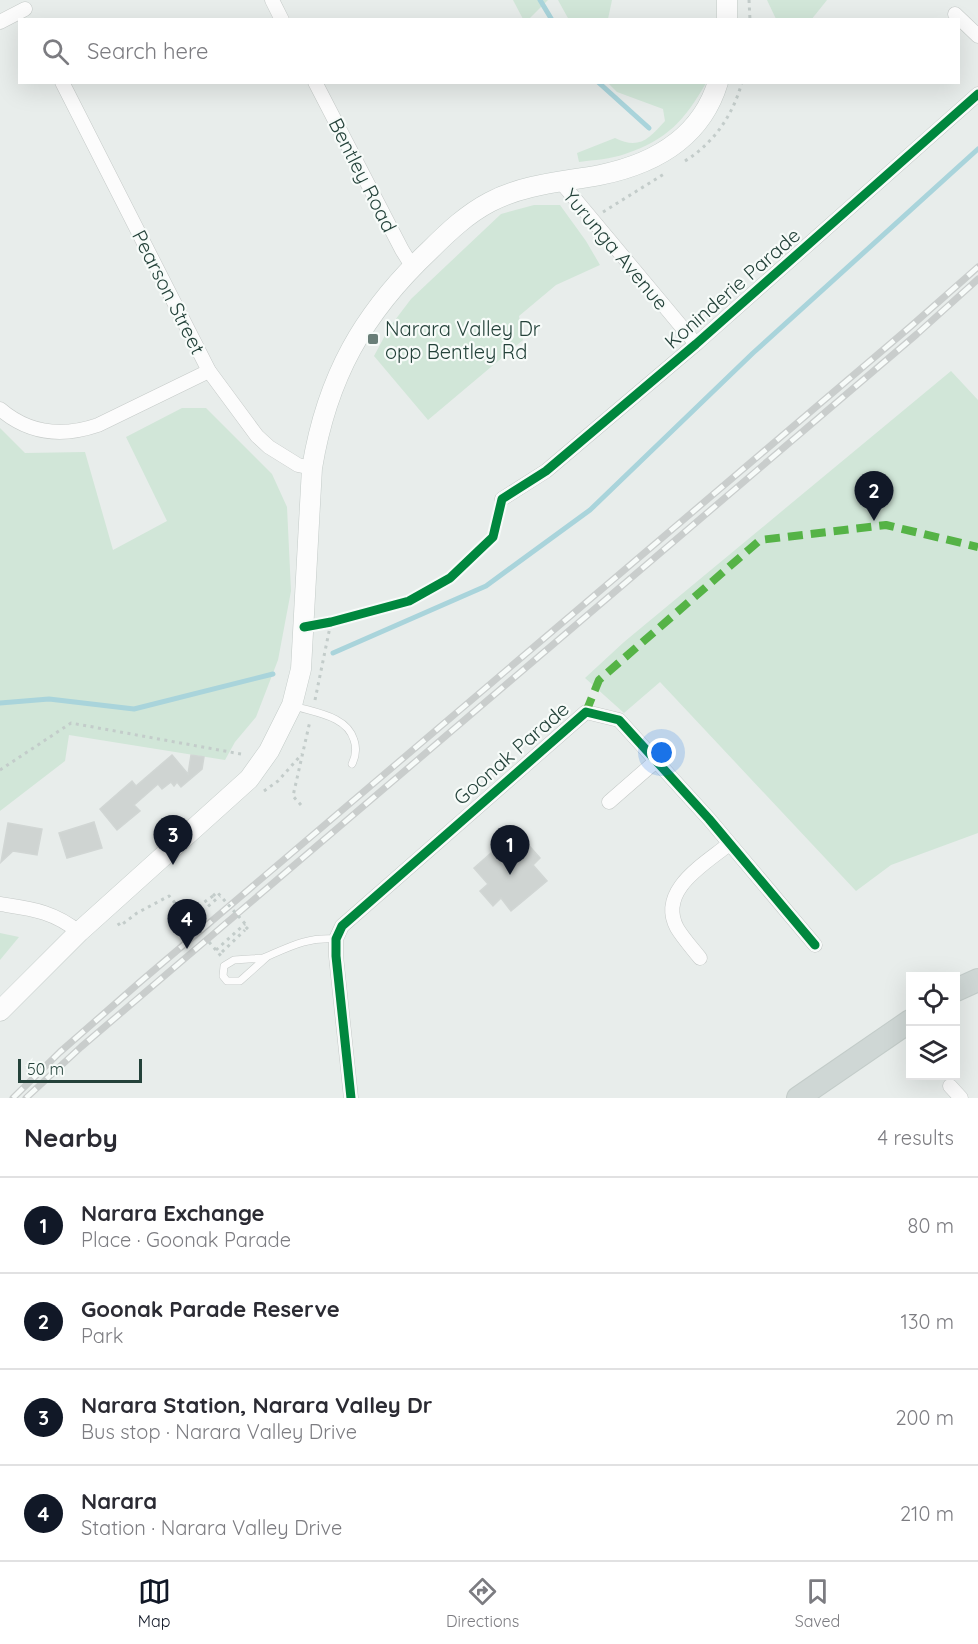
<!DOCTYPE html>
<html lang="en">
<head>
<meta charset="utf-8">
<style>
  body { margin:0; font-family:Quicksand,sans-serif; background:#f7f7f7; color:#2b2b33 }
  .controls { position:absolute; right:18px; bottom:18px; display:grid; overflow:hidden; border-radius:0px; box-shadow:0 6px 24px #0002 }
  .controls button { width:54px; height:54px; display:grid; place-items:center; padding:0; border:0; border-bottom:2px solid #e1e1e2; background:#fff; color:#2b2b33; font:30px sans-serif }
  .scale { position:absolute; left:18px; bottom:15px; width:124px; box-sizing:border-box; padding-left:6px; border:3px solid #24423a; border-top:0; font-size:16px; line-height:21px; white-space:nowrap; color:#24423a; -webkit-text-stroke:4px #f7fbf9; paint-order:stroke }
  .you { position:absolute; left:662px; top:753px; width:21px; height:21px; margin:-15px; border:4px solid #fff; border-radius:50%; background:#1a73e8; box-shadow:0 0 0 9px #1a73e833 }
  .badge { display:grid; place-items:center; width:39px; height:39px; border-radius:50%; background:#111827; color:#fff; font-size:20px; font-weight:700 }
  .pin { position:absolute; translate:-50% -50px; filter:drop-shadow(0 2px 3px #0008) }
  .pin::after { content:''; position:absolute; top:32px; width:21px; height:18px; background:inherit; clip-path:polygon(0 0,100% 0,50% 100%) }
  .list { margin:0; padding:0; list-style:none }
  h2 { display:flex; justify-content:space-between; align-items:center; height:78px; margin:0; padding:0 24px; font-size:26px }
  h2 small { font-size:20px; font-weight:400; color:#7c7c81 }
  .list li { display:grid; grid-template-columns:39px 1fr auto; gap:18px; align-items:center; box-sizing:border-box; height:96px; padding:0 24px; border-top:2px solid #e1e1e2 }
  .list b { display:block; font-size:22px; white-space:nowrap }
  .list p { margin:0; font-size:20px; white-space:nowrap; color:#7c7c81 }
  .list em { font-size:20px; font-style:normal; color:#7c7c81 }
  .icon { flex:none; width:33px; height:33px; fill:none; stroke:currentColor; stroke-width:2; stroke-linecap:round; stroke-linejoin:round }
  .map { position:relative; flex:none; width:978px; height:1098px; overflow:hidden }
  .search { position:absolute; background:#fff; box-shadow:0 6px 24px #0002; left:18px; right:18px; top:18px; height:66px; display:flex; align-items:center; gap:15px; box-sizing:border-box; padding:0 21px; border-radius:0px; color:#7c7c81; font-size:22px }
  .sheet { height:462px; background:#fff }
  nav { display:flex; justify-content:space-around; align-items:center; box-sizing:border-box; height:84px; border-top:2px solid #e1e1e2; background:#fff; font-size:16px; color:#7c7c81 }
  nav a { display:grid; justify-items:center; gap:3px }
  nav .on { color:#111827 }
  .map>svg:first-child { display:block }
  .green { fill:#d1e6d8 }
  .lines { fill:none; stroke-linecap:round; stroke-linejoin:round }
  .stream { stroke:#a9d4db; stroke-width:5 }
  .building { fill:#cfd4d2; stroke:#d1d6d4; stroke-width:1.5 }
  .service-casing { stroke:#c5cac8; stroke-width:8 }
  .minor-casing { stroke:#c5cac8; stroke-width:15 }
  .secondary-casing { stroke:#c3cbc8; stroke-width:21 }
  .primary-casing { stroke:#c3ccc9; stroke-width:24 }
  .path { stroke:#c3ccca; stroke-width:3; stroke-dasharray:3 4.5; stroke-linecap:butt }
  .service { stroke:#fcfcfc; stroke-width:7 }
  .minor { stroke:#fcfcfc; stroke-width:14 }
  .secondary { stroke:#fcfcfc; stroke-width:20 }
  .primary { stroke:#cfd7d5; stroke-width:22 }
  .rail-casing { stroke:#c9cdcc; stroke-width:7 }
  .rail { stroke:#f7fbf9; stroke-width:4.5; stroke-dasharray:14; stroke-linecap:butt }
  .path-bridge { stroke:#c3ccca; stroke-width:3; stroke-dasharray:3 4.5; stroke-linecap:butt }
  .quiet { stroke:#55b346; stroke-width:8; stroke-dasharray:15 8; stroke-linecap:butt }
  .cycleway-casing { stroke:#f7fbf9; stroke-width:13 }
  .cycleway { stroke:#00873e; stroke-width:9 }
  .poi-dot { fill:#697e78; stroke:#f7fbf9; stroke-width:2 }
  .labels { text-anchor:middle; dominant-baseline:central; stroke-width:4.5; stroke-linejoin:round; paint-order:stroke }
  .street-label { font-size:20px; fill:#24423a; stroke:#f7fbf9 }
  .poi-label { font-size:20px; fill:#24423a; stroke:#f7fbf9; text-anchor:start }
</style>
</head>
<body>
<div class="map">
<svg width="978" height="1098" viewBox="0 0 978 1098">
  <rect width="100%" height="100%" fill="#e8edeb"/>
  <!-- green -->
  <g class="green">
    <path d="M513 0H548L528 20 523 19Z"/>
    <path d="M558 0H612L608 19 569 20Z"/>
    <path d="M767 0H827L811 20 776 19Z"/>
    <path d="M608 83H706C685 120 667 140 625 154 611 159 594 160 579 162L577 153 615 138C639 150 649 139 665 121L663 109 617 92Z"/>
    <path d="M534 205H560L586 241 600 265 556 285 519 316 523 340 428 420 374 356 389 328 411 299 501 214Z"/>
    <path d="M951 371 978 400V833L891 865 856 891 660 682 624 713 585 678 624 642Z"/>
    <path d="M182 408H206L272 474 287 507 291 591 278 660 256 717 235 742 225 760 69 735 65 761 0 811V428L25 453 85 452 113 550 167 521 126 437Z"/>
    <path d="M0 933 19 937 0 960Z"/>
  </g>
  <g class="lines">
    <!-- stream -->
    <g class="stream">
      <path d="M540 0 552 20"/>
      <path d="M598 82 649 128"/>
      <path d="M333 653 486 586 590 510 753 353 978 149"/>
      <path d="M0 703 49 699 134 709 273 674"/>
    </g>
  </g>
  <!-- building -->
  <g class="building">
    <path d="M172 755 188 774 191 755 204 757 202 769 181 787 177 782 174 786 171 782 162 789 158 784 134 805 140 811 117 830 100 809 132 781 136 786Z"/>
    <path d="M94 822 102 848 67 858 59 833Z"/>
    <path d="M8 823 42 829 37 855 13 851 1 862Z"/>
    <path d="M516 831 540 858 533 865 547 881 511 911 501 898 493 906 480 891 488 884 474 868Z"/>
  </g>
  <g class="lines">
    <!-- service casing -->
    <g class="service-casing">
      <g id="service">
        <path d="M294 706C316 713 347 716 354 740 357 749 356 756 352 764"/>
        <path d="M268 956 240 981H227L223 976 224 966 234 960 263 958 268 956C293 945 309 937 336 939"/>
      </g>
    </g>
    <!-- minor casing -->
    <g class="minor-casing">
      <g id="minor">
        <path d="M272 0 282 20"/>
        <path d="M955 14 978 36"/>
        <path d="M0 22 25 9"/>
        <path d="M62 82 209 371 257 436 269 447 298 465 312 468"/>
        <path d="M315 82 402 250 412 266"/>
        <path d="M560 181 696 344"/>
        <path d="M0 409C29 434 63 437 98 425L209 371"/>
        <path d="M502 499 546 471 696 344 978 94"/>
        <path d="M609 802 656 761"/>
        <path d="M0 904C32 909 53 911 79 932"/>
        <path d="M700 958C692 948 683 938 677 928 657 890 705 864 729 844"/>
        <path d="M950 1086 961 1098"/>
        <path d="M351 1098 336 956V939L342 926 586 712 619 720 709 819 815 945"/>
      </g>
    </g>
    <!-- secondary casing -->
    <g class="secondary-casing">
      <g id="secondary">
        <path d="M727 0V20"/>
        <path d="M0 1011 79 932 249 779 269 751 292 705 301 669 312 468C327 377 363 313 430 250 448 232 467 214 490 202 524 184 563 182 600 175 654 164 701 138 718 82"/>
      </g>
    </g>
    <!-- primary casing -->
    <g class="primary-casing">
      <g id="primary">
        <path d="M956 990 978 980"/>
        <path d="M798 1098 910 1021"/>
      </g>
    </g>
    <!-- path -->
    <g class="path">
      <path d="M749 0 750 20"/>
      <path d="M685 161C714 143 733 115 742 82"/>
      <path d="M603 212 664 174"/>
      <path d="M315 700 331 622"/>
      <path d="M0 770 71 723 241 754"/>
      <path d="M264 791 278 781 302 754"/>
      <path d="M301 805 293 796 310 721"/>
      <path d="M186 915 213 896"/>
      <path d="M191 921 220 896"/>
      <path d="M118 923 120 926 137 913 169 896 197 929"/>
      <path d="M209 942 221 956"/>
      <path d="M216 950 245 924"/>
      <path d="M222 952 245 930"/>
    </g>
    <!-- service -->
    <use href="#service" class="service"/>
    <!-- minor -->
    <use href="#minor" class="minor"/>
    <!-- secondary -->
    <use href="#secondary" class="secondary"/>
    <!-- primary -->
    <use href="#primary" class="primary"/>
    <!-- rail casing -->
    <g class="rail-casing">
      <g id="rail">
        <path d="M13 1098 60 1052 140 982 910 327 978 267"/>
        <path d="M26 1098 81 1047 917 334 978 279"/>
      </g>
    </g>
    <!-- rail -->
    <use href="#rail" class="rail"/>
    <!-- path-bridge -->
    <path class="path-bridge" d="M213 896 217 892 248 927 245 930"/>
    <!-- quiet -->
    <path class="quiet" d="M586 712 599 680 760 540 886 525 978 547"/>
    <!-- cycleway casing -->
    <g class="cycleway-casing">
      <g id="cycleway">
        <path d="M304 627 331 622 409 601 450 578 493 537 502 499 546 471 696 344 978 94"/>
        <path d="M351 1098 336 956V939L342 926 586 712 619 720 709 819 815 945"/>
      </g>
    </g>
    <!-- cycleway -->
    <use href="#cycleway" class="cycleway"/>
  </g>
  <!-- markers -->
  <rect class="poi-dot" x="367" y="333" width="12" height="12" rx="3"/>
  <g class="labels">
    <!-- street labels -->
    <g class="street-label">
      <text transform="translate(363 175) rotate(63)">Bentley Road</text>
      <text transform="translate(616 249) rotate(50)">Yurunga Avenue</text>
      <text transform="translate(732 288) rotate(-41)">Koninderie Parade</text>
      <text transform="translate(169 292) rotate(63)">Pearson Street</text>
      <text transform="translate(511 753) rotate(-41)">Goonak Parade</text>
    </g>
    <!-- poi labels -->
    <g class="poi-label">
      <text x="385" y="328">Narara Valley Dr<tspan x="385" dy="23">opp Bentley Rd</tspan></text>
    </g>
  </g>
</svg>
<div class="controls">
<button><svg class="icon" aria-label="locate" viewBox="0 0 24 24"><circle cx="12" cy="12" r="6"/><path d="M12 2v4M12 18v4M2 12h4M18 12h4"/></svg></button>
<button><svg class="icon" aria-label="layers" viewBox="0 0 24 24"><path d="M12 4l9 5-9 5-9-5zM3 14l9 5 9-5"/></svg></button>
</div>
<div class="scale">50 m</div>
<div class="you"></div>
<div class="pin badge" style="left:510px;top:875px">1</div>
<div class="pin badge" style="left:874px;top:521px">2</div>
<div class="pin badge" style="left:173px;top:865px">3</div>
<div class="pin badge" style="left:187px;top:949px">4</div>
<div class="search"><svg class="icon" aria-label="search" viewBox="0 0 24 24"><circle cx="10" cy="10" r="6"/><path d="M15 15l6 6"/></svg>Search here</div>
</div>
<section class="sheet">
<h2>Nearby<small>4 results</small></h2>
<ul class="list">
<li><span class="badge">1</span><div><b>Narara Exchange</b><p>Place · Goonak Parade</p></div><em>80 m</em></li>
<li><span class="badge">2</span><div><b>Goonak Parade Reserve</b><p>Park</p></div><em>130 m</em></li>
<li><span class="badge">3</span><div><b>Narara Station, Narara Valley Dr</b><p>Bus stop · Narara Valley Drive</p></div><em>200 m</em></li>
<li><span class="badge">4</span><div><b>Narara</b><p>Station · Narara Valley Drive</p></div><em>210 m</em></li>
</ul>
</section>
<nav>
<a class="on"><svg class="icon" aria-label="map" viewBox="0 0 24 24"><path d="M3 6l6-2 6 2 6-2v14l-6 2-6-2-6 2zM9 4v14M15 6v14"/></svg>Map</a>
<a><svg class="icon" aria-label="directions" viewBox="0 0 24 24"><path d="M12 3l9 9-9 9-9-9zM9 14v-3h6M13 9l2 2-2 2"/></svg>Directions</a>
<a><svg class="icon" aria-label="saved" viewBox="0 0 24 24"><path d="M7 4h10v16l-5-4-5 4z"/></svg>Saved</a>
</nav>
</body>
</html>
